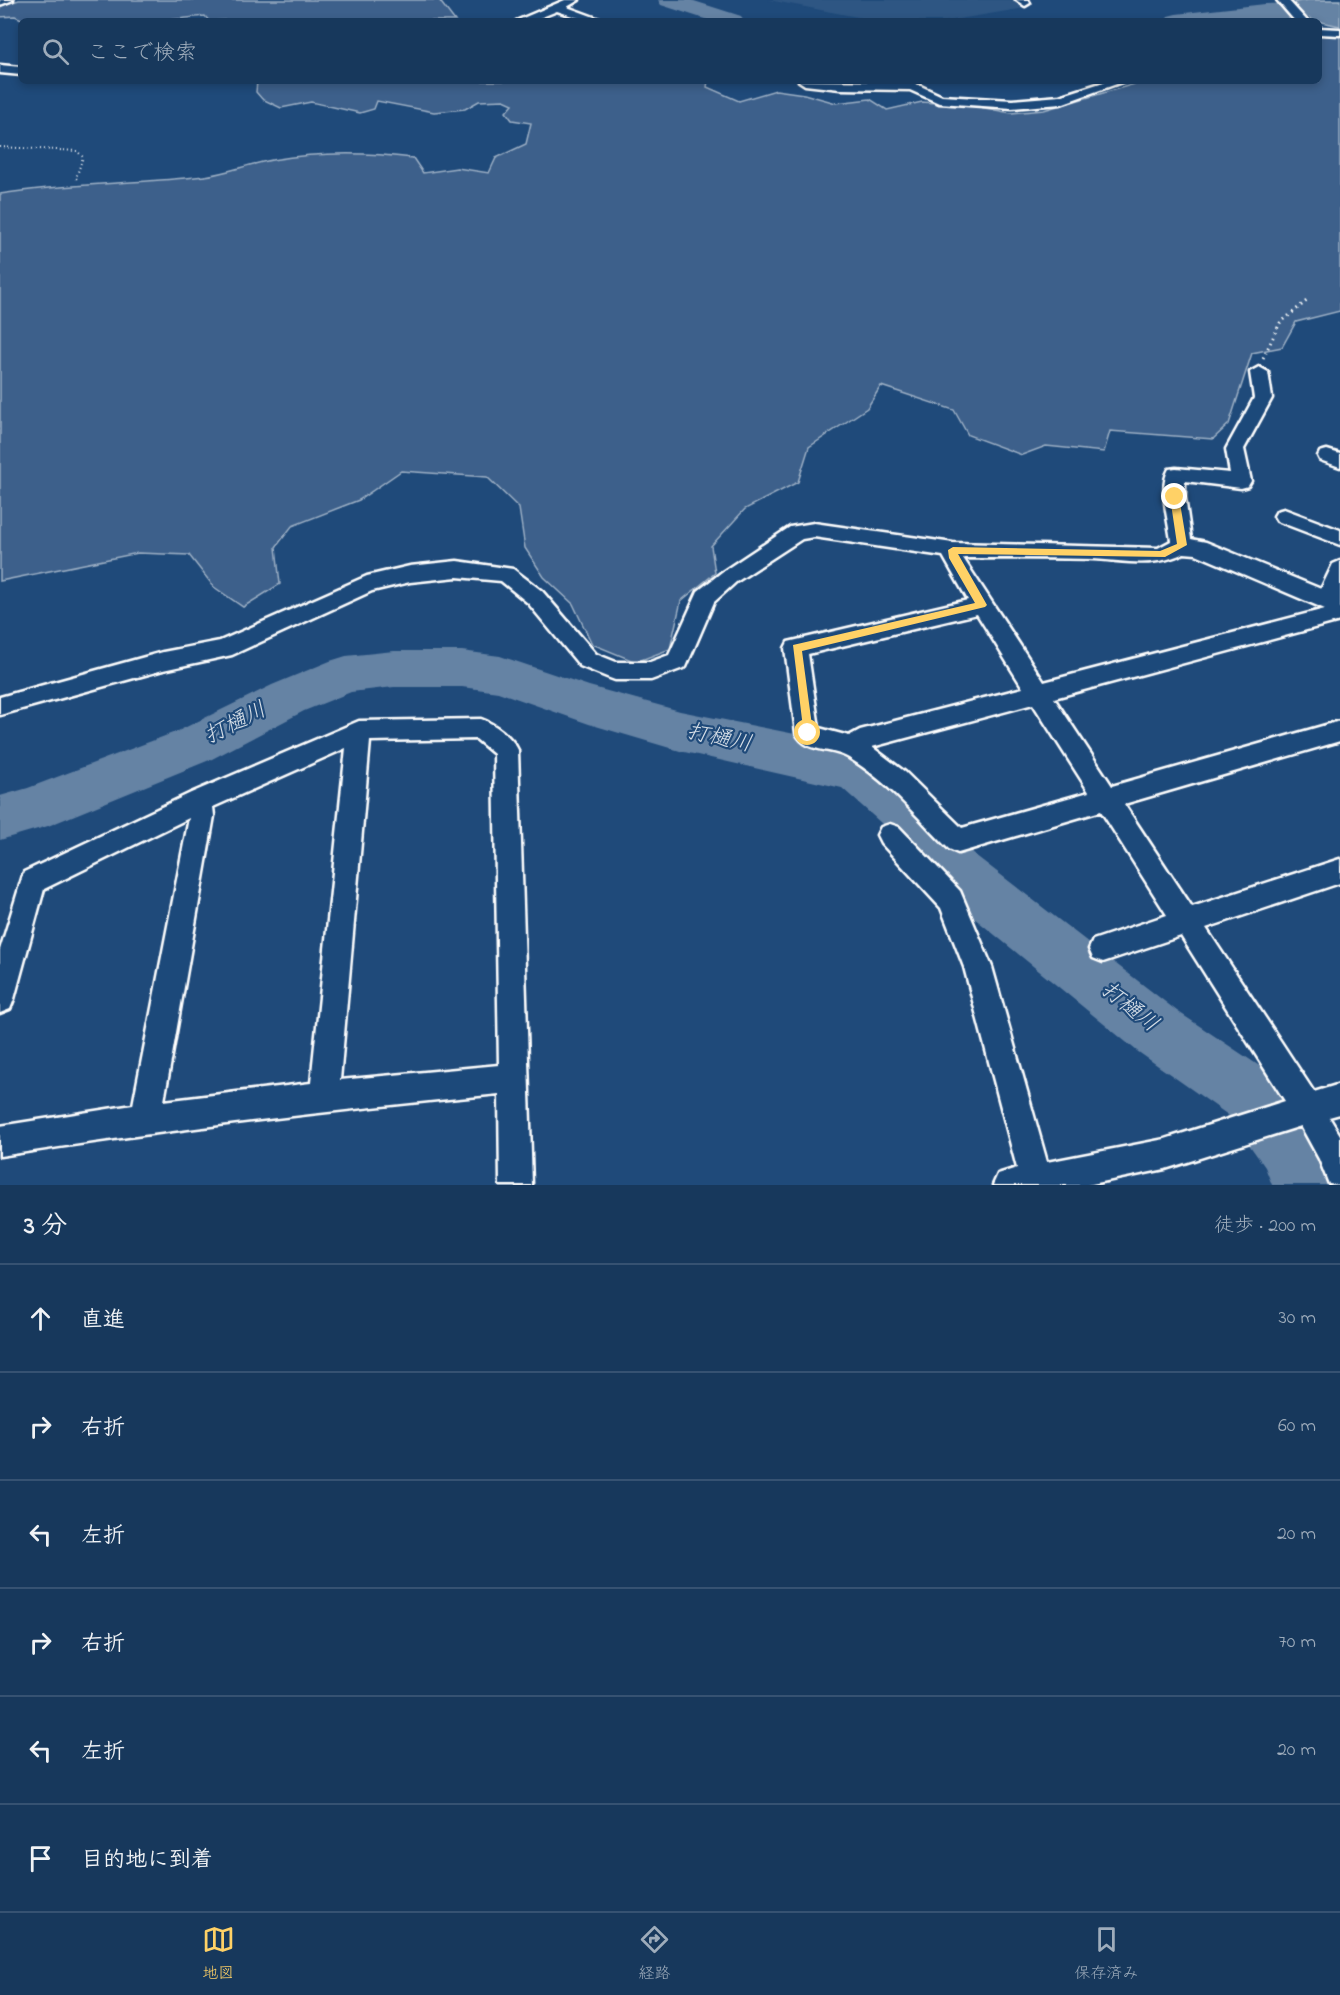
<!DOCTYPE html>
<html lang="ja">
<head>
<meta charset="utf-8">
<style>
  body { margin:0; font-family:"Indie Flower","Klee One",sans-serif; background:#203f62; color:#f1f3f6 }
  .stop { position:absolute; width:18px; height:18px; margin:-14px; border:4px solid #ffd166; border-radius:50%; background:#fff }
  .stop.end { background:#ffd166; border-color:#fff; box-shadow:0 2px 6px #0008 }
  .list { margin:0; padding:0; list-style:none }
  h2 { display:flex; justify-content:space-between; align-items:center; height:78px; margin:0; padding:0 24px; font-size:26px }
  h2 small { font-size:20px; font-weight:400; color:#9eacbb }
  .list li { display:grid; grid-template-columns:39px 1fr auto; gap:18px; align-items:center; box-sizing:border-box; height:108px; padding:0 24px; border-top:2px solid #365272 }
  .list b { display:block; font-size:22px; white-space:nowrap }
  .list em { font-size:20px; font-style:normal; color:#9eacbb }
  .icon { flex:none; width:33px; height:33px; fill:none; stroke:currentColor; stroke-width:2; stroke-linecap:round; stroke-linejoin:round }
  .map { position:relative; flex:none; width:1340px; height:1185px; overflow:hidden }
  .search { position:absolute; background:#17385c; box-shadow:0 3px 9px #0003; left:18px; right:18px; top:18px; height:66px; display:flex; align-items:center; gap:15px; box-sizing:border-box; padding:0 21px; border-radius:9px; color:#9eacbb; font-size:22px }
  .sheet { height:726px; background:#17385c }
  nav { display:flex; justify-content:space-around; align-items:center; box-sizing:border-box; height:84px; border-top:2px solid #365272; background:#17385c; font-size:16px; color:#9eacbb }
  nav a { display:grid; justify-items:center; gap:3px }
  nav .on { color:#ffd166 }
  .map>svg:first-child { display:block }
  .built { fill:#2e5683 }
  .green { fill:#3c618b; stroke:#9eb0c5; stroke-width:1.5 }
  .water { fill:#6583a4; stroke:#a3b5c8; stroke-width:1.5 }
  .lines { fill:none; stroke-linecap:round; stroke-linejoin:round }
  .river { fill:#6583a4; fill-rule:evenodd }
  .street-casing { stroke:#fff; stroke-width:5 }
  .path-far1 { stroke:#fff; stroke-width:2; stroke-dasharray:1 3; stroke-linecap:butt }
  .path { stroke:#fff; stroke-width:3; stroke-dasharray:1.5 4; stroke-linecap:butt }
  .street { fill:#1f4a7a; fill-rule:evenodd }
  .route { fill:#ffd166 }
  .labels { text-anchor:middle; dominant-baseline:central; stroke-width:4.5; stroke-linejoin:round; paint-order:stroke }
  .water-label { font-size:22px; font-style:italic; fill:#d8e0e8; stroke:#1f4a7a }
</style>
</head>
<body>
<div class="map">
<svg width="1340" height="1185" viewBox="0 0 1340 1185">
  <rect width="100%" height="100%" fill="#1f4a7a"/>
  <filter id="ink" filterUnits="userSpaceOnUse"><feTurbulence type="fractalNoise" baseFrequency=".0167" numOctaves="2"/><feDisplacementMap in="SourceGraphic" scale="12" xChannelSelector="R" yChannelSelector="G"/><feConvolveMatrix kernelMatrix="1 2 1 2 8 2 1 2 1" color-interpolation-filters="sRGB"/></filter>
  <g filter="url(#ink)">
    <!-- built -->
    <path class="built" d="M769 0H1015L1025 8 947 21H878Z"/>
    <!-- green -->
    <g class="green">
      <path d="M19 0H439L455 21H302L279 18 209 21 205 16 159 21H26L15 16 0 17V6Z"/>
      <path d="M1340 34V311L1296 322 1282 347 1252 353 1229 424 1213 439 1110 431 1104 452 1046 446 1022 455 968 435 954 410 881 386 867 408 809 447 798 482 745 509 711 546 715 573 681 601 670 649 636 662 592 644 573 604 544 577 525 548 519 508 487 477 401 471 359 500 292 526 276 547 280 584 243 607 214 587 189 555 138 553 0 581V194C68 183 137 184 205 176 227 173 249 164 272 160 318 152 366 152 413 158L423 173 457 168 489 173 496 158 526 144 531 123 512 120 506 112 513 104 504 100 479 101 465 109 434 112 377 101 374 109 360 113 311 102 281 108 262 99 256 92 257 81H708L707 87 739 101 776 90 804 94 836 103 870 99 887 110 922 102 974 106 1011 113 1044 110 1145 81H1319V35Z"/>
    </g>
    <!-- water -->
    <path class="water" d="M1309 0H1340V26L1312 20 1295 2Z"/>
    <g class="lines">
      <!-- river -->
      <g class="river">
        <path d="M658 0H691L741 16 744 21H711L661 5Z"/>
        <path d="M1340 2V16L1235 21H1165L1168 16 1176 14 1265 4Z"/>
        <path d="M394 651H462L500 656 589 686 680 711 820 739 875 757 915 791 966 848 1177 1011 1270 1073 1312 1127 1334 1185H1272L1265 1167 1228 1115 1137 1051 930 882 881 823 842 788 680 751 589 724 498 692 462 687H394L351 692 304 711 212 759 48 826 0 840V796L28 788 178 731 272 685 330 661 346 656Z"/>
      </g>
      <!-- street casing -->
      <g class="street-casing">
        <g id="street">
          <path d="M0 0H13L0 5Z"/>
          <path d="M565 0H579L567 7 605 21H588L557 11 532 21H516Z"/>
          <path d="M1016 0H1028L1030 3 1025 6Z"/>
          <path d="M1277 0H1288L1307 21H1295Z"/>
          <path d="M1319 28 1340 29V35L1319 34Z"/>
          <path d="M0 65 21 67V75L0 73Z"/>
          <path d="M799 81 912 82 942 96 1012 100 1060 96 1107 81H1125L1061 104 1012 108 939 103 910 90 840 89 805 85Z"/>
          <path d="M1259 367 1268 372 1272 398 1244 449 1251 481 1248 486 1241 488 1185 481V497L1191 539 1206 542 1321 589 1333 564 1340 561V621L1054 698 1112 786 1340 721V741L1124 804 1192 907 1340 859V883L1206 928 1314 1092 1340 1084V1114L1329 1117 1340 1135V1185L1329 1184 1319 1159 1301 1126 1165 1169 1087 1185H993L998 1174 1017 1168 964 967 941 908 881 843 877 835 881 827 890 824 899 827 960 891 992 967 1047 1162 1165 1139 1285 1101 1181 936 1103 962 1093 958 1089 949 1093 940 1167 915 1101 811 958 853 949 849C917 817 888 781 849 758 832 747 806 754 796 733L785 648 788 642 968 600 943 556 814 537 802 539 736 582 714 602 686 667 651 680H615L607 677 580 666 528 603 501 581 457 577 410 582 372 591 232 655 163 670 0 715V697L163 652 220 641 367 576 410 566 457 561 513 569 542 591 596 654 616 662H650L669 655 698 591 722 572 790 527 814 523 953 543 1158 548 1171 541C1169 521 1158 488 1169 469L1176 468 1230 473 1226 449 1254 398 1250 372ZM1184 553 1196 554 1325 609 1044 682 963 558C1007 558 1050 558 1093 559 1128 561 1152 568 1184 553ZM977 614 1023 688 860 730 849 736 819 728 808 654ZM1033 704 1089 792 962 828 905 772 872 747Z"/>
          <path d="M1327 450 1340 454V467L1320 460 1318 456 1320 452Z"/>
          <path d="M1284 509 1340 530V545L1277 521 1274 516 1277 511Z"/>
          <path d="M481 719C495 724 512 737 518 750L532 1185H500L499 1094C332 1110 166 1130 0 1156V1126L133 1105 189 818 44 889 14 999 10 1009 0 1013V950L24 872 191 793 359 721ZM476 739 494 754 499 1065 340 1080 370 741ZM346 748 311 1083 164 1101 214 816 213 807Z"/>
        </g>
      </g>
      <!-- path-far1 -->
      <path class="path-far1" d="M0 147 77 151 83 157 76 178 78 180"/>
      <!-- path -->
      <path class="path" d="M1263 358 1280 323 1309 299"/>
      <!-- street -->
      <use href="#street" class="street"/>
    </g>
  </g>
  <!-- route -->
  <path class="route" d="M1175 494 1179 497 1187 545 1165 557 958 554 987 605 985 607 802 651 813 733 808 737 804 736 793 645 975 603 949 558 948 550 953 547 1160 551 1177 544 1170 497Z"/>
  <g class="labels">
    <!-- water labels -->
    <g class="water-label">
      <text transform="translate(236 724) rotate(-27)">打樋川</text>
      <text transform="translate(719 739) rotate(12)">打樋川</text>
      <text transform="translate(1129 1008) rotate(38)">打樋川</text>
    </g>
  </g>
</svg>
<div class="stop" style="left:808px;top:733px"></div>
<div class="stop end" style="left:1175px;top:497px"></div>
<div class="search"><svg class="icon" aria-label="search" viewBox="0 0 24 24"><circle cx="10" cy="10" r="6"/><path d="M15 15l6 6"/></svg>ここで検索</div>
</div>
<section class="sheet">
<h2>3 分<small>徒歩 · 200 m</small></h2>
<ul class="list">
<li><svg class="icon" aria-label="ahead" viewBox="0 0 24 24"><path d="M12 20V5M6 11l6-6 6 6"/></svg><div><b>直進</b></div><em>30 m</em></li>
<li><svg class="icon" aria-label="right" viewBox="0 0 24 24"><path d="M7 20v-9h11M14 6l5 5-5 5"/></svg><div><b>右折</b></div><em>60 m</em></li>
<li><svg class="icon" aria-label="left" viewBox="0 0 24 24"><path d="M17 20v-9H6M10 6l-5 5 5 5"/></svg><div><b>左折</b></div><em>20 m</em></li>
<li><svg class="icon" aria-label="right" viewBox="0 0 24 24"><path d="M7 20v-9h11M14 6l5 5-5 5"/></svg><div><b>右折</b></div><em>70 m</em></li>
<li><svg class="icon" aria-label="left" viewBox="0 0 24 24"><path d="M17 20v-9H6M10 6l-5 5 5 5"/></svg><div><b>左折</b></div><em>20 m</em></li>
<li><svg class="icon" aria-label="arrive" viewBox="0 0 24 24"><path d="M6 21V4h12l-3 4 3 4H6"/></svg><div><b>目的地に到着</b></div></li>
</ul>
</section>
<nav>
<a class="on"><svg class="icon" aria-label="map" viewBox="0 0 24 24"><path d="M3 6l6-2 6 2 6-2v14l-6 2-6-2-6 2zM9 4v14M15 6v14"/></svg>地図</a>
<a><svg class="icon" aria-label="directions" viewBox="0 0 24 24"><path d="M12 3l9 9-9 9-9-9zM9 14v-3h6M13 9l2 2-2 2"/></svg>経路</a>
<a><svg class="icon" aria-label="saved" viewBox="0 0 24 24"><path d="M7 4h10v16l-5-4-5 4z"/></svg>保存済み</a>
</nav>
</body>
</html>
